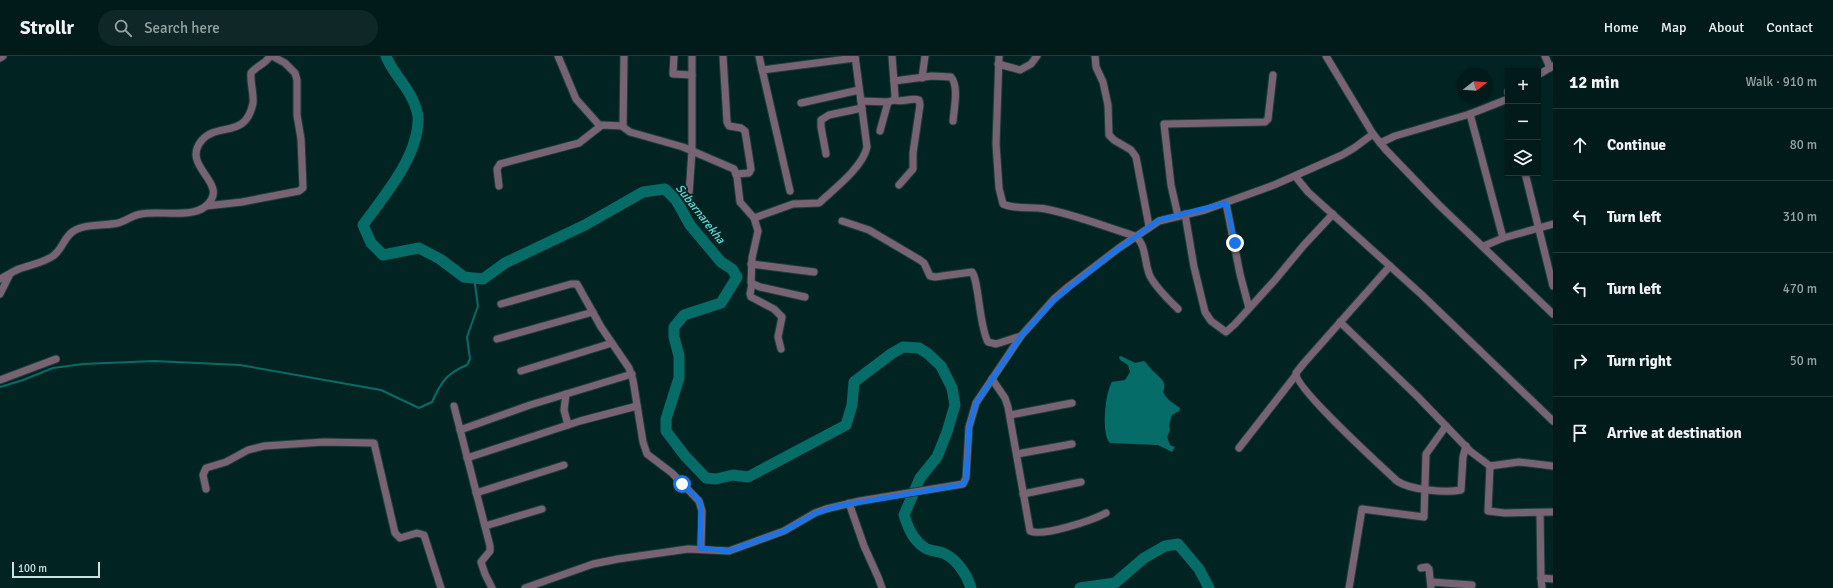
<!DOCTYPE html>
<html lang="en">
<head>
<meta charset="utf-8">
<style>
  body { margin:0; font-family:Signika,sans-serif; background:#0f2827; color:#f1f3f6 }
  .controls { position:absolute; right:12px; top:12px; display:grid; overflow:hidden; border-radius:0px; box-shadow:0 1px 3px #0004 }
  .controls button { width:36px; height:36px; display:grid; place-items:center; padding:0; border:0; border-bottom:1px solid #233939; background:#011b1a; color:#f1f3f6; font:20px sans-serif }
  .compass { position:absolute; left:1457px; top:12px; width:36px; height:36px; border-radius:50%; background:#011b1a; box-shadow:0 1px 3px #0004; rotate:73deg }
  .scale { position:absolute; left:12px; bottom:10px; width:88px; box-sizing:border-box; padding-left:4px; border:2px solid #cae2e0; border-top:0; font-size:11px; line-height:14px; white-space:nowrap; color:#cae2e0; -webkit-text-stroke:3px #012423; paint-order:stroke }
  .stop { position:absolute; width:12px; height:12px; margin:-9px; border:3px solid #1a73e8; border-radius:50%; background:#fff }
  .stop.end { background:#1a73e8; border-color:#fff; box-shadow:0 1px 4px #0008 }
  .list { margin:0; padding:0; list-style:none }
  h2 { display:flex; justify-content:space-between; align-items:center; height:52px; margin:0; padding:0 16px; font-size:17px }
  h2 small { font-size:13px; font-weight:400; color:#96a1a2 }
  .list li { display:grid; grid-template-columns:26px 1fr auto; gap:12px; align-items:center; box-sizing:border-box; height:72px; padding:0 16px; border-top:1px solid #233939 }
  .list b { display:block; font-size:15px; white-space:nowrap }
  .list em { font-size:13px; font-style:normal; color:#96a1a2 }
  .icon { flex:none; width:22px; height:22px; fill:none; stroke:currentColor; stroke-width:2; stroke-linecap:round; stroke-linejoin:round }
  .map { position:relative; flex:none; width:1553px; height:532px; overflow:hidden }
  header { display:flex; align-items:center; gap:24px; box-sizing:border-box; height:56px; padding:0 20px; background:#011b1a; border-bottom:1px solid #233939 }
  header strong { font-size:19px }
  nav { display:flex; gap:22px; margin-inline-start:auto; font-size:14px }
  .search { width:280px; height:36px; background:#0f2827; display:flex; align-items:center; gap:10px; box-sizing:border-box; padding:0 14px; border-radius:22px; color:#96a1a2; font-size:15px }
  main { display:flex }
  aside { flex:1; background:#011b1a }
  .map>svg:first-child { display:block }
  .water { fill:#066c68 }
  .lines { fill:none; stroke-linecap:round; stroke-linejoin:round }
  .stream { stroke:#066c68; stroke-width:2 }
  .river { stroke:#066c68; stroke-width:11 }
  .minor-casing { stroke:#1d3f3d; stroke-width:9 }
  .minor { stroke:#786373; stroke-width:7 }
  .route { stroke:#1a73e8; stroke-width:5 }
  .labels { text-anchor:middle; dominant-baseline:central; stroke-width:4; stroke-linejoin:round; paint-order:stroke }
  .water-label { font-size:12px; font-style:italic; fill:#60ddd6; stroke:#012423 }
</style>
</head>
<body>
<header>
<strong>Strollr</strong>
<div class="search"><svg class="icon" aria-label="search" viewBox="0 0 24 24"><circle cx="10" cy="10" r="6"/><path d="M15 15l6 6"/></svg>Search here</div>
<nav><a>Home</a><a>Map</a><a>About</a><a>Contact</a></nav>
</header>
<main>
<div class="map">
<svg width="1553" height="532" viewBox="0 0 1553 532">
  <rect width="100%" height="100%" fill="#012423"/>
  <!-- water -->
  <path class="water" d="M1121 300 1135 307 1144 305C1148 308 1149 312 1153 315 1159 321 1168 326 1163 336 1167 344 1173 347 1180 352L1179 355 1172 359 1169 369 1170 374 1167 381 1170 389 1175 391 1172 396 1158 389 1110 387C1101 379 1105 336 1112 326L1125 324 1130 316 1128 309 1120 304 1119 301Z"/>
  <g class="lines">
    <!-- stream -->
    <path class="stream" d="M0 331 23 324 53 312 83 308 154 305 240 309 381 334 419 352 432 346C441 326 447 317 467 309L470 303 467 281 478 250 474 222"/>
    <!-- river -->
    <g class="river">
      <path d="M386 0C392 17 408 30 414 47 416 52 419 59 418 65 417 102 384 140 363 169L371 187 383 199 419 192 440 203 464 221 483 223 505 207 585 169 643 136 665 133 676 144 690 169 721 206 732 213 737 221 721 247 684 259 674 271V281L679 300V322L666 363V375L685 400 706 422 716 423 733 419 748 421 846 369 852 349 854 326 891 298 903 291 919 292 927 297 941 310 952 332 955 349 947 376 937 401 920 422 904 459C908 472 913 484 925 492 930 495 937 495 943 497 957 503 967 519 971 532"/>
      <path d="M1080 532 1115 527 1144 502 1165 490 1178 488 1199 513 1209 532"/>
    </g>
    <!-- minor casing -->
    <g class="minor-casing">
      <g id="minor">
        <path d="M558 0 576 43 600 70"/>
        <path d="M624 0 623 71 630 76 683 91 734 113 737 121 740 146 754 162 758 175 752 202 751 227 760 231 805 241"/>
        <path d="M674 0 673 18 692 19"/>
        <path d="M723 0 727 66 729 70 741 72 745 75 751 113 749 117 736 118"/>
        <path d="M759 0 790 135"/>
        <path d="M999 0 996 88 999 132 1003 148C1015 154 1033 150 1046 153 1076 159 1106 171 1135 180 1147 189 1144 208 1150 220 1156 232 1169 244 1178 253"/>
        <path d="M1095 0 1096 11 1103 26 1108 49 1109 79 1114 84 1131 94 1136 101 1149 170"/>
        <path d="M1326 0 1373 78 1386 94 1439 149 1553 258"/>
        <path d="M1545 0 1550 12"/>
        <path d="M0 2 3 0"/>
        <path d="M998 8 1020 14 1031 8 1037 0"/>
        <path d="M762 14 855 2"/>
        <path d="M1538 19 1553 10"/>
        <path d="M922 22 925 0"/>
        <path d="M894 25 932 20 951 21C959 30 954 53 953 65"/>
        <path d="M1508 35V37"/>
        <path d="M894 44C903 47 911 41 919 44L920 49 913 97V113L899 129"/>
        <path d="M861 45 888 46 894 44 895 40 892 0"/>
        <path d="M801 47 859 34"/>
        <path d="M1470 58 1503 182"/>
        <path d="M880 75 888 46"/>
        <path d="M1380 87 1395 80 1470 58 1508 43"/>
        <path d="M826 98 821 71V64L829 59 862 52"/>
        <path d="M1525 117 1553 230"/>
        <path d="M1295 120 1308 136 1422 239 1553 365"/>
        <path d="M499 130 497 113 500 108 579 87 602 69 623 70"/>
        <path d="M689 138 692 95V0"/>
        <path d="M1226 147 1240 218 1249 252"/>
        <path d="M206 150 242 146 299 135 303 132 301 83 297 59V24L295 17 285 7 272 0"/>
        <path d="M1185 158 1194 211 1205 256 1211 265 1226 276 1235 268 1275 224 1304 189 1333 158"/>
        <path d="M1178 160 1171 129 1164 68 1265 66 1268 63 1273 19"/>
        <path d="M754 162 793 148 819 147C834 133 863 111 867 91L855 0"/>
        <path d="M842 165 869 174 920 204 924 207 930 220 935 221 972 216C979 225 979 270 988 286L996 288 1021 280"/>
        <path d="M1484 190 1503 182 1553 168"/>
        <path d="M751 208 814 216"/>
        <path d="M1390 210 1304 307 1296 317C1294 331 1382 411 1397 425 1410 434 1446 437 1461 434L1463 401 1466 390"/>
        <path d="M0 223C6 220 12 216 19 213 30 209 43 207 53 200 62 194 63 184 71 177 82 167 105 170 118 167 126 165 133 159 141 158 159 154 191 163 206 150 232 127 179 111 202 84 218 66 246 83 253 47 254 37 250 27 251 17 256 10 266 8 270 0"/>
        <path d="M752 228 750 238 751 241 774 253 782 261 778 281 781 293"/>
        <path d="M0 238 10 218"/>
        <path d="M501 248 571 228H577L601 271 629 312 633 324 643 386 647 398 672 417 699 445 702 455 701 492"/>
        <path d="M1340 266 1417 340 1470 395 1490 410"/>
        <path d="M497 283 593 256"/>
        <path d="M521 315 612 287"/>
        <path d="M992 323 1005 342 1008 351 1030 475C1043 481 1093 464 1106 457"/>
        <path d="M0 324 56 303"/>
        <path d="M566 338 564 354 568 369"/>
        <path d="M454 350 490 490V495L481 506 485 518 492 532"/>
        <path d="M1010 359 1072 347"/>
        <path d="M460 374 530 349 632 318"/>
        <path d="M1239 392 1296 319"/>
        <path d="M1017 398 1072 388"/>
        <path d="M467 402 580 365 637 350"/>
        <path d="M1490 410 1488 455 1505 457 1553 456"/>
        <path d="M1490 410 1519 406 1553 410"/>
        <path d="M206 433 203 419 206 412 226 406 248 394 264 390 324 386 374 387 395 477 400 482 417 477 424 479 441 532"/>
        <path d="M476 437 564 409"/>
        <path d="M1023 438 1081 426"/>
        <path d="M849 447 864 490 878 521 882 532"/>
        <path d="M1540 457 1541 522"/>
        <path d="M485 470 542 453"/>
        <path d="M1421 512 1427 511 1429 513 1431 532"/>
        <path d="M1431 526 1472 529"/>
        <path d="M525 532 593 508 618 503 688 493 729 495 784 475 815 457 826 453 860 445 963 428 966 422 969 371 976 347 1021 280 1054 243 1068 231 1119 192 1159 165 1205 154 1274 129 1342 99 1354 92 1373 78"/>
        <path d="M1349 532 1362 453 1424 461 1426 398 1446 370"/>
        <path d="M1542 532 1541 522 1553 523"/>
      </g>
    </g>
    <!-- minor -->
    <use href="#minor" class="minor"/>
  </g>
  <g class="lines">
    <!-- route -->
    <path class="route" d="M682 428 696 441 701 448 700 492 729 495 784 475 816 457 838 450 960 429 965 426 966 422 969 371 976 347 1021 280 1054 244 1110 199 1159 164 1226 147 1235 187"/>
  </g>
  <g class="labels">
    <!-- water labels -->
    <g class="water-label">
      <text transform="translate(700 158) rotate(52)">Subarnarekha</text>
    </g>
  </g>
</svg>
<div class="controls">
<button>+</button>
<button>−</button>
<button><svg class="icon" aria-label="layers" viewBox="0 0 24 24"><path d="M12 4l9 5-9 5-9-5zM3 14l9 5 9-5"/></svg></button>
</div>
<svg class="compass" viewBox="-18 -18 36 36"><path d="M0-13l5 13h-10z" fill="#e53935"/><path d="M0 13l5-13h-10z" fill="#96a1a2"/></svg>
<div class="scale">100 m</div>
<div class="stop" style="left:682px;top:428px"></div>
<div class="stop end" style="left:1235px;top:187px"></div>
</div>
<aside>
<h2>12 min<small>Walk · 910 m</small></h2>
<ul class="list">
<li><svg class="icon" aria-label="ahead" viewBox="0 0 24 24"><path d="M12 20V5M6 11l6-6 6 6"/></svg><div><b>Continue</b></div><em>80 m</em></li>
<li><svg class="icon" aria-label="left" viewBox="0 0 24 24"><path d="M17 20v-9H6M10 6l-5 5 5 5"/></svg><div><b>Turn left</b></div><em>310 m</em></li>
<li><svg class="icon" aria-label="left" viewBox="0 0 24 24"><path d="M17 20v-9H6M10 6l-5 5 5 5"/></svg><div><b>Turn left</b></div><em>470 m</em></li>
<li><svg class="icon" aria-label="right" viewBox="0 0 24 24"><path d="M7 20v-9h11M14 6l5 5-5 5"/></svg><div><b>Turn right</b></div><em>50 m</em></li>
<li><svg class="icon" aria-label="arrive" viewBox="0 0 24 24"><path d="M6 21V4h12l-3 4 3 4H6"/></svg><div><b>Arrive at destination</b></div></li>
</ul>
</aside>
</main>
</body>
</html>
